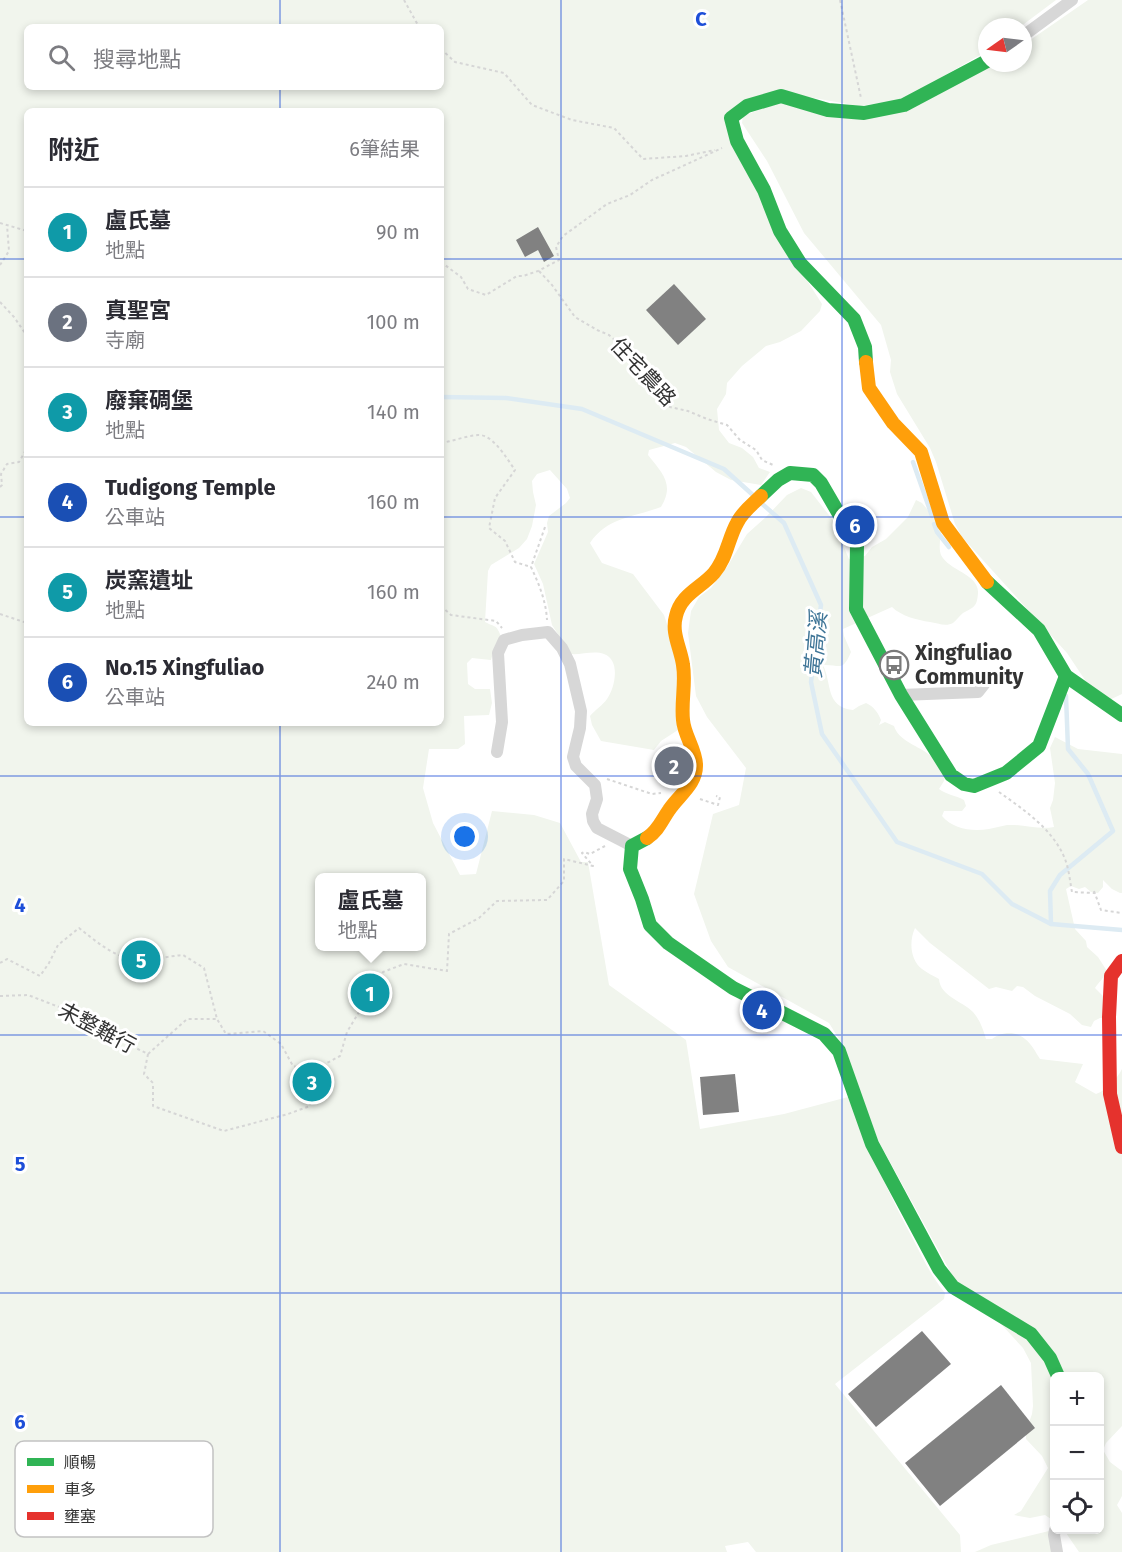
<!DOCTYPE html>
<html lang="zh-TW">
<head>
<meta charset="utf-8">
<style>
  body { margin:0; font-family:"Fira Sans","Noto Sans TC",sans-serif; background:#f2f2f3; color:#2b2b33 }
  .controls { position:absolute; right:18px; bottom:18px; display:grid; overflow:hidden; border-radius:9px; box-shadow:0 3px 9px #0003 }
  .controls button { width:54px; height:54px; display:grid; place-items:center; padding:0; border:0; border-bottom:2px solid #e1e1e2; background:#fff; color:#2b2b33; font:30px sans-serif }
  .compass { position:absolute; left:978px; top:18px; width:54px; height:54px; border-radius:50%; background:#fff; box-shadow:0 3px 9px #0003; rotate:256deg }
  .you { position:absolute; left:465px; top:837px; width:21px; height:21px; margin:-15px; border:4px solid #fff; border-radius:50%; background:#1a73e8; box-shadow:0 0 0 9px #1a73e833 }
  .badge { display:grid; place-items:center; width:39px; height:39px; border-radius:50%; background:#7a7a7a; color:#fff; font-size:20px; font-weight:700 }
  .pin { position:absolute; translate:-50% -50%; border:3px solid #fff; box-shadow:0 2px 6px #0006 }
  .popup { position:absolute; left:315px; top:873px; width:111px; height:78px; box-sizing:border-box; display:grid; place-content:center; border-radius:9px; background:#fff; filter:drop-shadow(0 2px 4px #0005); font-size:20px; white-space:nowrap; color:#7c7c81 }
  .popup b { font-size:22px; color:#2b2b33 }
  .popup::after { content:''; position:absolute; left:50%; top:100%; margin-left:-12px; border:12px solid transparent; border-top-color:#fff }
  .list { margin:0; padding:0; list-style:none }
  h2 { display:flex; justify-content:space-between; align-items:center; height:78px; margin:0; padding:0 24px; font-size:26px }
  h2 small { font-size:20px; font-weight:400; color:#7c7c81 }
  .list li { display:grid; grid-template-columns:39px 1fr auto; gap:18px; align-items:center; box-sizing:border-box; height:90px; padding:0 24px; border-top:2px solid #e1e1e2 }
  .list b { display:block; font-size:22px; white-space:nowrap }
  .list p { margin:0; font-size:20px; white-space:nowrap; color:#7c7c81 }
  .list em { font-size:20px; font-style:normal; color:#7c7c81 }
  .icon { flex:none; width:33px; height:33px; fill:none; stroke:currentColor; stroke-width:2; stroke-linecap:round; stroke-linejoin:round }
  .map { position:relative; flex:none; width:1122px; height:1552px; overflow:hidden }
  .search { position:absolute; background:#fff; box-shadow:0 3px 9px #0003; left:24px; top:24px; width:420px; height:66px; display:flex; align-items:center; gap:15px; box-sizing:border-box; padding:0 21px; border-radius:9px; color:#7c7c81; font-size:22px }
  .panel { position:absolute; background:#fff; box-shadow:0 3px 9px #0003; left:24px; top:108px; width:420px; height:618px; border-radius:9px }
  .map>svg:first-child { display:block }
  .green { fill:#f1f5ed; fill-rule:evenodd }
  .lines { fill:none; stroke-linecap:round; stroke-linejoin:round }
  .stream { stroke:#ddebf3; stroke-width:4.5 }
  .building { fill:#818181 }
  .path { stroke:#d6d6d6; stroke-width:2; stroke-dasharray:3 3; stroke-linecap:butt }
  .street { stroke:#d7d7d7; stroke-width:12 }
  .fast { stroke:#30b455; stroke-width:14 }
  .slow { stroke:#ff9f0a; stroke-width:14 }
  .jam { stroke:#e5322d; stroke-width:14 }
  .grid { fill:none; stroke:#1d4ed8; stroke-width:1.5; stroke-opacity:0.55 }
  .labels { text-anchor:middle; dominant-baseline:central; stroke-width:6; stroke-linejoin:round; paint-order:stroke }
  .street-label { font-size:21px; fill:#333; stroke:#fff }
  .poi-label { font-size:21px; font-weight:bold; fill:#333; stroke:#fff; text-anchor:start }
  .water-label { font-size:22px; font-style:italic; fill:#3f7597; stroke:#fff }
  .key { fill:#fff; stroke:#c2c2c2; stroke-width:1.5 }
  .key-label { font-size:16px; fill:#333 }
  .grid-label { font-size:20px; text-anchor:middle; font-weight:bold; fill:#1d4ed8; stroke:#fff; stroke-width:6; stroke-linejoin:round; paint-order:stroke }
</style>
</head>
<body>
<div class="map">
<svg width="1122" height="1552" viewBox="0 0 1122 1552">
  <rect width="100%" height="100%" fill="#fff"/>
  <!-- green -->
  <g class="green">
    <path d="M0 0H1056L1020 27H987V51L902 100 859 106 780 92 726 117 773 227 822 304 820 311 801 331 780 342 766 346 742 366 727 383 726 394 717 409 719 430 729 443 742 448 753 457 759 468 770 472 761 485 731 480 716 472 686 447 675 443 649 450 648 455C662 473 675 484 661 507 635 517 607 517 590 543L602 563 633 574 664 615 676 652 678 730 661 741 654 750 601 741 592 725 590 716C595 710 603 705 607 699 615 688 621 660 604 654 594 650 581 655 571 654L552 625 543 584 534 564 548 532 547 523 549 516 566 503 570 498 567 489 550 470 537 474 532 481 533 492 536 505 532 526 527 539 519 548 491 565 488 571 485 622C494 627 497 624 501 637L495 646 491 660 472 658 467 663 468 684 475 689H490L492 703 489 715 464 716 465 744 458 749H429L423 788 433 823 460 875 476 874 492 811 534 815 560 823 581 862H588L609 985 686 1040 700 1129 784 1114 848 1097C868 1146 889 1195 914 1241 923 1259 932 1277 945 1293L944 1299 835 1384 960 1535 961 1552H756L748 1542 725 1546 727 1552H0ZM27 27H441V87H27ZM27 111H441V723H27ZM319 878H421V946H319Z"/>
    <path d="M1088 0H1122V694L1101 704 1067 653 962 537 955 524 936 462 930 448 897 394 890 372 891 360 881 325 804 233 767 161 742 123 743 116 780 102 866 117 991 63H1023V45Z"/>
    <path d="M801 488 811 492 832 519 849 559 865 556 872 547 886 539 908 517 916 500 922 503 942 527C941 535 938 547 941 555 949 571 979 574 978 593 977 607 974 607 963 613 959 616 957 620 953 623 946 627 937 623 930 622 917 620 901 616 892 607L843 629 844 636 851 652C842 673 840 664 823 665 832 683 825 707 853 710L859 706 866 703C874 707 877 711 881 720L879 725 885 722 894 726C898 740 916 745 927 753 934 758 940 767 945 775L944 781 939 789C947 795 955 795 964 800L966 806 962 811H944L942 816C953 829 972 832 989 829 995 828 1001 826 1007 825 1023 824 1038 830 1054 827L1050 808 1053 800 1055 783 1050 748 1055 737 1078 749 1122 754V893H1120L1112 889 1103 880V887L1098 893 1091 892 1085 887 1079 889 1071 886 1066 889 1075 929 1086 941 1087 947 1098 957 1107 971C1104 978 1099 982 1095 988L1105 998 1107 1018H1100L1094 1021 1091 1027 1082 1025 1070 1014 1035 996 1023 987 1017 986 1012 991 996 987 989 989 930 943 915 928C909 941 910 960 922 969 927 973 934 976 939 979 940 996 962 1001 973 1012 980 1020 983 1029 986 1039H992C1001 1032 1015 1030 1025 1039 1031 1043 1036 1053 1040 1059L1083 1064 1075 1082 1096 1094C1107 1090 1117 1079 1122 1069V1426L1106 1443 1103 1450 1110 1462 1122 1471V1496L1117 1505 1122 1513V1552H1079L1064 1530H1100V1376H1054V1521L1045 1515 1030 1518 1014 1515 1021 1511 1048 1468 1042 1456 1026 1439V1431L1032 1414 1033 1406 1031 1363 1023 1348 1000 1323 957 1284 878 1140 842 1044 829 1023 728 967 711 941 694 894 713 814 739 805 746 768 707 717 696 696 688 633 691 611 699 597 711 588 727 567 747 534 766 517 787 495Z"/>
    <path d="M1049 1531 1052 1552H975L991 1545Z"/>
  </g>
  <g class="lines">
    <!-- stream -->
    <g class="stream">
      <path d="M441 397 506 398 582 409 724 469 754 496"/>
      <path d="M913 462 932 516"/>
      <path d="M760 502 784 523 821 605 811 682 822 734 897 842 982 874 1012 904 1051 924 1122 930"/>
      <path d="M934 524 937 532 949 547"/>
      <path d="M1051 924 1050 891 1060 875 1113 831 1088 774 1068 749 1066 696"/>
    </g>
  </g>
  <!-- building -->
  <g class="building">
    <path d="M538 227 554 256 544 262 538 250 525 257 516 240Z"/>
    <path d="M674 284 706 319 678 345 646 310Z"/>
    <path d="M667 756 684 760 685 765 683 774 674 787 660 783Z"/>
    <path d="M735 1074 739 1112 703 1115 700 1077Z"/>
    <path d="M922 1331 951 1364 876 1427 848 1394Z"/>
    <path d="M1001 1385 1035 1428 940 1506 905 1463Z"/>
  </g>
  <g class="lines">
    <!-- path -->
    <g class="path">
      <path d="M404 0 419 27"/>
      <path d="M840 0 861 98"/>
      <path d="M441 49 455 62 504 73 532 105 572 120 614 128 643 159 686 156 715 150"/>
      <path d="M0 223 27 231"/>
      <path d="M441 262 461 277 468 289 486 295 517 276H523L538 271 559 260 556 247 563 236 607 204 630 195 652 180 722 148"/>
      <path d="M0 265 9 251 7 225"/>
      <path d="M539 271 552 285 575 317 597 330 609 335 632 355 637 371 670 407 688 411 707 419 727 425 740 440 756 450 762 460 773 465"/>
      <path d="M0 302 14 317 27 336"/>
      <path d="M441 443C453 441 466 436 478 435 493 434 507 459 515 470L495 498 489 528 505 541 515 562 531 567"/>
      <path d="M0 487 2 485 1 474 7 464 19 462 27 448"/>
      <path d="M545 527 531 567C539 584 546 601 547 620"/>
      <path d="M441 606 451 615 496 621 502 628"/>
      <path d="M0 614 27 623"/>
      <path d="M607 779 652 794 661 793"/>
      <path d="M999 792C1024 810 1053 829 1065 859 1069 869 1070 882 1072 892L1095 893"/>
      <path d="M700 799 718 805 720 797 716 796"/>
      <path d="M1094 891 1101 910 1122 913"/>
      <path d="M0 963 7 959 40 976 49 963 58 945 79 928C97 942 117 960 141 960 154 960 169 956 183 955L204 968 217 1019 226 1034 263 1031 281 1044 293 1066 312 1071 340 1056 347 1032 383 972 404 964 447 971 449 934 479 918 497 901 547 900 564 881V859L593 866 582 853 584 852 590 854 605 846"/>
      <path d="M0 996 28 995 59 1007 99 1030 148 1054 187 1019H217"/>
      <path d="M148 1054 144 1074 153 1083V1106L224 1131 288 1114 310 1106 312 1082V1071"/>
    </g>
    <!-- street -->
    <g class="street">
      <path d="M1023 36 1072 0"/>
      <path d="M901 695 978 692 989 678"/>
      <path d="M497 752 502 722 498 653 504 640 522 635 548 632 562 648 570 664 581 711 580 728 573 757 576 766 595 785 597 799 592 814 593 821 597 828 632 846"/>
      <path d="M1055 1530 1054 1535 1057 1552"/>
    </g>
    <!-- fast -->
    <g class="fast">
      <path d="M866 362 865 347 854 319 800 263 780 231 764 190 737 141 731 118 747 106 781 96 828 110 864 113 904 105 987 61"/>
      <path d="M761 496 778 480 790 473 813 475 821 483 857 545 856 609 901 695 951 775 964 784 974 786 1006 773 1039 746 1066 676"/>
      <path d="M987 582 1039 630 1066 676 1122 715"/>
      <path d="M647 838 632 846 630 869 642 899 650 925 668 943 733 988 824 1034 839 1051 872 1144 939 1269 953 1287 1031 1334 1050 1358 1058 1376"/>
    </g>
    <!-- slow -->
    <g class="slow">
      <path d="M866 362 869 388 893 423 921 452 943 523 987 582"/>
      <path d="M647 838C658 831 662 820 669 810 679 795 697 784 696 764 695 748 684 735 683 720 681 702 686 683 683 665 681 649 671 633 676 616 681 594 701 588 714 573 727 558 728 539 737 523 742 512 753 504 761 496"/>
    </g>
    <!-- jam -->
    <path class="jam" d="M1122 961 1111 976 1109 1017 1110 1094 1122 1147"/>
  </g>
  <!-- grid -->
  <path class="grid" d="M280 0V27M561 0V1552M842 0V1552M280 87V111M0 259H27M441 259H1122M0 517H27M441 517H1122M280 723V1552M0 776H1122M0 1035H1122M0 1293H1122"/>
  <!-- icons -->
  <defs>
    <g id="bus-ring" transform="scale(1.5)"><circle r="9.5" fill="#fff" stroke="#7a7a7a" stroke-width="1.5"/><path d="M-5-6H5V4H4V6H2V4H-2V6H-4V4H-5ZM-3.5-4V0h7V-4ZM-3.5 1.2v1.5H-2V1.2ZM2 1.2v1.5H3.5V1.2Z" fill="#7a7a7a"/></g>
  </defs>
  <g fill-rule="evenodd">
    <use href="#bus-ring" x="894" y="665"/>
  </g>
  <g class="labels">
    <!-- street labels -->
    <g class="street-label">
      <text transform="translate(643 372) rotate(47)">住宅農路</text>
      <text transform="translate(97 1028) rotate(28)">未整難行</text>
    </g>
    <!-- poi labels -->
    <g class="poi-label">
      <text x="915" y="653">Xingfuliao<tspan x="915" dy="24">Community</tspan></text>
    </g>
    <!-- water labels -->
    <g class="water-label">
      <text transform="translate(816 645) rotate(-85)">黃高溪</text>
    </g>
  </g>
  <!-- legend -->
  <rect x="15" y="1441" width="198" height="96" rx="9" class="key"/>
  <rect x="27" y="1458" width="27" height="8" fill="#30b455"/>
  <rect x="27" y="1485" width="27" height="8" fill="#ff9f0a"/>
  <rect x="27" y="1512" width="27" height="8" fill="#e5322d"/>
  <g class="key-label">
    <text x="64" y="1468">順暢</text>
    <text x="64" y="1495">車多</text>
    <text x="64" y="1522">壅塞</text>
  </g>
  <g class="grid-label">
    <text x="701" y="26">C</text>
    <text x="20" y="912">4</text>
    <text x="20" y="1171">5</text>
    <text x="20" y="1429">6</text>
  </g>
</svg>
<div class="controls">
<button>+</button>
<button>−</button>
<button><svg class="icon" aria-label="locate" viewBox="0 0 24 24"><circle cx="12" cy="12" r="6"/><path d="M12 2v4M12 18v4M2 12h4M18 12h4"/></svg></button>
</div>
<svg class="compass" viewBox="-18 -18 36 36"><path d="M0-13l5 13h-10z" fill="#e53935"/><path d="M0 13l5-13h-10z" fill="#7c7c81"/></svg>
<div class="you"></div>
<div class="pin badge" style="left:370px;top:993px;background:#0f9aa8">1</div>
<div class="popup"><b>盧氏墓</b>地點</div>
<div class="pin badge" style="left:674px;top:766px;background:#6b7280">2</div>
<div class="pin badge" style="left:312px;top:1082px;background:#0f9aa8">3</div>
<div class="pin badge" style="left:762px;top:1010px;background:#1a4fb4">4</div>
<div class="pin badge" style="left:141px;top:960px;background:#0f9aa8">5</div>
<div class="pin badge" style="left:855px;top:525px;background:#1a4fb4">6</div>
<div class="search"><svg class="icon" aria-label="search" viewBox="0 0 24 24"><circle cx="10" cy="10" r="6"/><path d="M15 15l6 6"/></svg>搜尋地點</div>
<section class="panel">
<h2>附近<small>6筆結果</small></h2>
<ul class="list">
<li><span class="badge" style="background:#0f9aa8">1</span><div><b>盧氏墓</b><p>地點</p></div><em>90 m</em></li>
<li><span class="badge" style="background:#6b7280">2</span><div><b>真聖宮</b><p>寺廟</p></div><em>100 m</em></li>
<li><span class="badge" style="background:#0f9aa8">3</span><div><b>廢棄碉堡</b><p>地點</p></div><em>140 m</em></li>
<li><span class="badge" style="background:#1a4fb4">4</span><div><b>Tudigong Temple</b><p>公車站</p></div><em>160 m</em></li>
<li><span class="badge" style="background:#0f9aa8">5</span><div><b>炭窯遺址</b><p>地點</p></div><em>160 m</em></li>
<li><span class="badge" style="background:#1a4fb4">6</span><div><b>No.15 Xingfuliao</b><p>公車站</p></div><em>240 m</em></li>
</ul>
</section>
</div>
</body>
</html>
